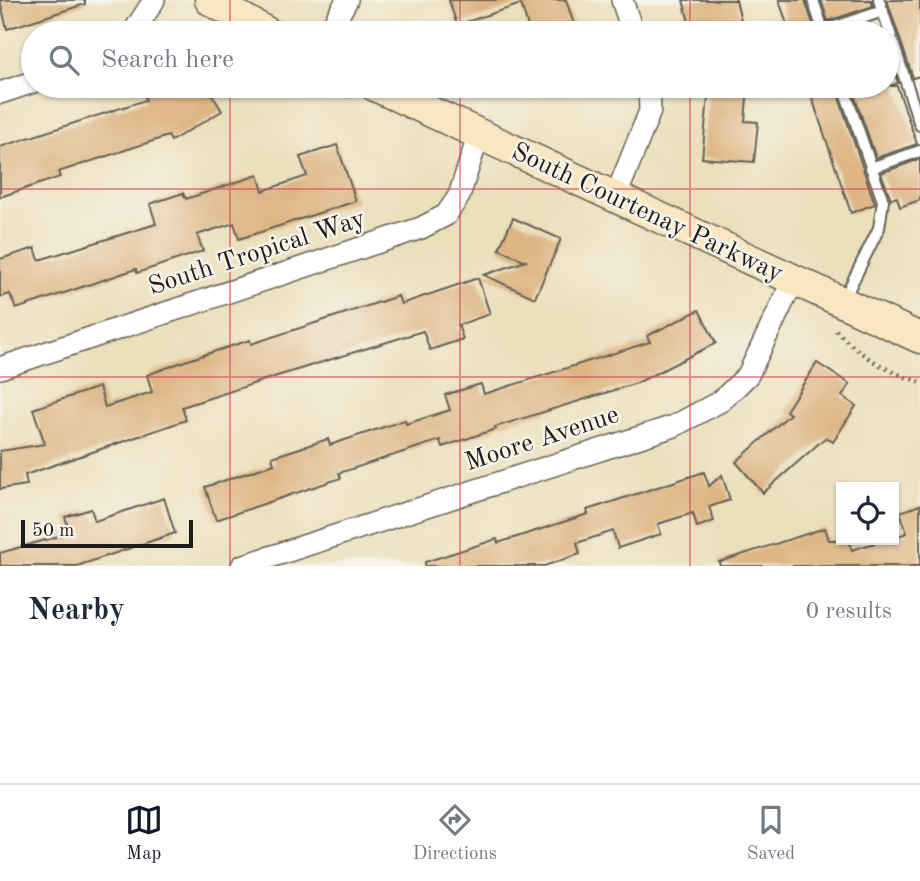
<!DOCTYPE html>
<html lang="en">
<head>
<meta charset="utf-8">
<style>
  body { margin:0; font-family:"Old Standard TT",serif; background:#f2f2f3; color:#1f2937 }
  .controls { position:absolute; right:21px; bottom:21px; display:grid; overflow:hidden; border-radius:0px; box-shadow:0 2px 5px #0004 }
  .controls button { width:63px; height:63px; display:grid; place-items:center; padding:0; border:0; border-bottom:2px solid #e0e1e3; background:#fff; color:#1f2937; font:35px sans-serif }
  .scale { position:absolute; left:21px; bottom:18px; width:172px; box-sizing:border-box; padding-left:7px; border:4px solid #1c1c1c; border-top:0; font-size:19px; line-height:24px; white-space:nowrap; color:#1c1c1c; -webkit-text-stroke:5px #f7f3e8; paint-order:stroke }
  .list { margin:0; padding:0; list-style:none }
  h2 { display:flex; justify-content:space-between; align-items:center; height:91px; margin:0; padding:0 28px; font-size:30px }
  h2 small { font-size:23px; font-weight:400; color:#747a83 }
  .icon { flex:none; width:38px; height:38px; fill:none; stroke:currentColor; stroke-width:2; stroke-linecap:round; stroke-linejoin:round }
  .map { position:relative; flex:none; width:920px; height:566px; overflow:hidden }
  .search { position:absolute; background:#fff; box-shadow:0 2px 5px #0004; left:21px; right:21px; top:21px; height:77px; display:flex; align-items:center; gap:18px; box-sizing:border-box; padding:0 24px; border-radius:38px; color:#747a83; font-size:26px }
  .sheet { height:217px; background:#fff }
  nav { display:flex; justify-content:space-around; align-items:center; box-sizing:border-box; height:98px; border-top:2px solid #e0e1e3; background:#fff; font-size:19px; color:#747a83 }
  nav a { display:grid; justify-items:center; gap:4px }
  nav .on { color:#111827 }
  .map>svg:first-child { display:block }
  .building { fill:#deb685 }
  .lines { fill:none; stroke-linecap:round; stroke-linejoin:round }
  .service-casing { stroke:#646054; stroke-width:14 }
  .minor-casing { stroke:#646054; stroke-width:24 }
  .secondary-casing { stroke:#646054; stroke-width:33 }
  .path { stroke:#646054; stroke-width:4.5; stroke-dasharray:2 5; stroke-linecap:butt }
  .service { stroke:#fff; stroke-width:10 }
  .minor { stroke:#fff; stroke-width:21 }
  .secondary { stroke:#f9e7c3; stroke-width:30 }
  .grid { fill:none; stroke:#d1495b; stroke-width:2; stroke-opacity:0.55 }
  .labels { text-anchor:middle; dominant-baseline:central; stroke-width:5; stroke-linejoin:round; paint-order:stroke }
  .street-label { font-size:26px; fill:#1c1c1c; stroke:#f7f3e8 }
</style>
</head>
<body>
<div class="map">
<svg width="920" height="566" viewBox="0 0 920 566">
  <rect width="100%" height="100%" fill="#f7f3e8"/>
  <filter id="ink" filterUnits="userSpaceOnUse"><feTurbulence type="fractalNoise" baseFrequency=".0143" numOctaves="2"/><feDisplacementMap in="SourceGraphic" scale="14" xChannelSelector="R" yChannelSelector="G"/><feConvolveMatrix kernelMatrix="1 2 1 2 8 2 1 2 1" color-interpolation-filters="sRGB"/></filter>
  <filter id="wash" filterUnits="userSpaceOnUse"><feTurbulence type="fractalNoise" baseFrequency=".00686" numOctaves="4" result="noise"/><feDisplacementMap in="SourceGraphic" scale="28" xChannelSelector="R" yChannelSelector="G"/><feGaussianBlur stdDeviation="1.57" result="paint"/><feColorMatrix in="noise" values="0 0 0 0 0 0 0 0 0 0 0 0 0 0 0 0 0 1.4 0 .05"/><feComposite in="paint" operator="in"/></filter>
  <g filter="url(#wash)">
    <rect width="100%" height="100%" fill="#ebdfbc"/>
    <g id="blocks">
      <!-- building -->
      <g class="building">
        <path d="M0 0H85V4L7 29Z"/>
        <path d="M449 0H566L577 33H530L521 4 457 25Z"/>
        <path d="M683 0H736L744 33H692Z"/>
        <path d="M779 0H805L816 33H790Z"/>
        <path d="M821 0H871L873 6 828 21Z"/>
        <path d="M887 0H920V76L913 78Z"/>
        <path d="M887 49 898 83 890 86H897L917 144 876 158 851 86H887Z"/>
        <path d="M159 86H207L222 111 171 141 168 136 58 172 60 177 0 197V147L146 100 144 95Z"/>
        <path d="M705 86H748L745 121 758 122 754 162 702 158 708 97Z"/>
        <path d="M808 86H835L875 204 851 213Z"/>
        <path d="M337 145 356 201 239 239 234 223 197 235 203 251 137 273 136 269 16 309 10 294 0 297V259L35 248 39 260 156 224 150 204 183 193 186 199 258 175 263 191 307 176 300 157Z"/>
        <path d="M920 159V200L900 207 897 197 891 199 881 173Z"/>
        <path d="M513 218 561 239 535 298 484 275 526 261 499 249Z"/>
        <path d="M478 278 490 314 458 325 463 339 430 350 423 331 277 376 182 407 186 420 25 475 27 485 0 489V451L45 444 33 409 99 387 105 407 152 392 147 375 185 361 250 340 251 344 398 296 401 304Z"/>
        <path d="M699 310 716 343 637 383 495 427 496 429 442 447 440 440 339 473 341 478 216 520 205 487 274 464 272 457 328 439 330 445 405 420 406 424 450 410 445 395 481 384 484 394 650 342 647 336Z"/>
        <path d="M817 363 850 384 842 396 856 406 833 442 826 437 763 493 736 462 790 414 786 411Z"/>
        <path d="M704 472 709 486 722 475 730 500 709 507 714 521 697 527 693 513 658 524 661 534 618 548 613 531 577 543 580 554 544 566H425V562L497 539 498 543 588 514 587 510Z"/>
        <path d="M164 498 175 533 77 566H0V553L70 533 65 517 91 509 95 521Z"/>
        <path d="M920 505V566H720L719 562 825 528 829 540H849L852 550 885 540H894V537L907 533 900 512Z"/>
      </g>
    </g>
  </g>
  <g filter="url(#ink)">
    <use href="#blocks" fill-opacity="0" stroke="#646054" stroke-width="2"/>
    <g class="lines">
      <!-- service casing -->
      <g class="service-casing">
        <g id="service">
          <path d="M813 0 824 33"/>
          <path d="M879 0 920 125"/>
          <path d="M823 31 883 11"/>
          <path d="M843 86 883 201 879 228 843 301"/>
          <path d="M871 168 920 151"/>
        </g>
      </g>
      <!-- minor casing -->
      <g class="minor-casing">
        <g id="minor">
          <path d="M622 0 633 33"/>
          <path d="M133 33 154 0"/>
          <path d="M328 33 347 0"/>
          <path d="M0 93 33 82"/>
          <path d="M616 196 650 111 649 86"/>
          <path d="M0 368 421 228 446 215 459 196 479 134"/>
          <path d="M242 566 674 426 721 401 748 375 793 281"/>
        </g>
      </g>
      <!-- secondary casing -->
      <g class="secondary-casing">
        <g id="secondary">
          <path d="M210 0 268 33"/>
          <path d="M375 86 920 338"/>
        </g>
      </g>
      <!-- path -->
      <g class="path">
        <path d="M331 86 353 97"/>
        <path d="M836 330C858 355 888 372 920 382"/>
      </g>
      <!-- service -->
      <use href="#service" class="service"/>
      <!-- minor -->
      <use href="#minor" class="minor"/>
      <!-- secondary -->
      <use href="#secondary" class="secondary"/>
    </g>
  </g>
  <!-- grid -->
  <path class="grid" d="M230 0V33M460 0V33M690 0V33M230 86V566M460 86V566M690 86V566M0 189H920M0 377H920"/>
  <g class="labels">
    <!-- street labels -->
    <g class="street-label">
      <text transform="translate(647 213) rotate(25)">South Courtenay Parkway</text>
      <text transform="translate(257 253) rotate(-18)">South Tropical Way</text>
      <text transform="translate(542 439) rotate(-18)">Moore Avenue</text>
    </g>
  </g>
</svg>
<div class="controls">
<button><svg class="icon" aria-label="locate" viewBox="0 0 24 24"><circle cx="12" cy="12" r="6"/><path d="M12 2v4M12 18v4M2 12h4M18 12h4"/></svg></button>
</div>
<div class="scale">50 m</div>
<div class="search"><svg class="icon" aria-label="search" viewBox="0 0 24 24"><circle cx="10" cy="10" r="6"/><path d="M15 15l6 6"/></svg>Search here</div>
</div>
<section class="sheet">
<h2>Nearby<small>0 results</small></h2>
<ul class="list">
</ul>
</section>
<nav>
<a class="on"><svg class="icon" aria-label="map" viewBox="0 0 24 24"><path d="M3 6l6-2 6 2 6-2v14l-6 2-6-2-6 2zM9 4v14M15 6v14"/></svg>Map</a>
<a><svg class="icon" aria-label="directions" viewBox="0 0 24 24"><path d="M12 3l9 9-9 9-9-9zM9 14v-3h6M13 9l2 2-2 2"/></svg>Directions</a>
<a><svg class="icon" aria-label="saved" viewBox="0 0 24 24"><path d="M7 4h10v16l-5-4-5 4z"/></svg>Saved</a>
</nav>
</body>
</html>
